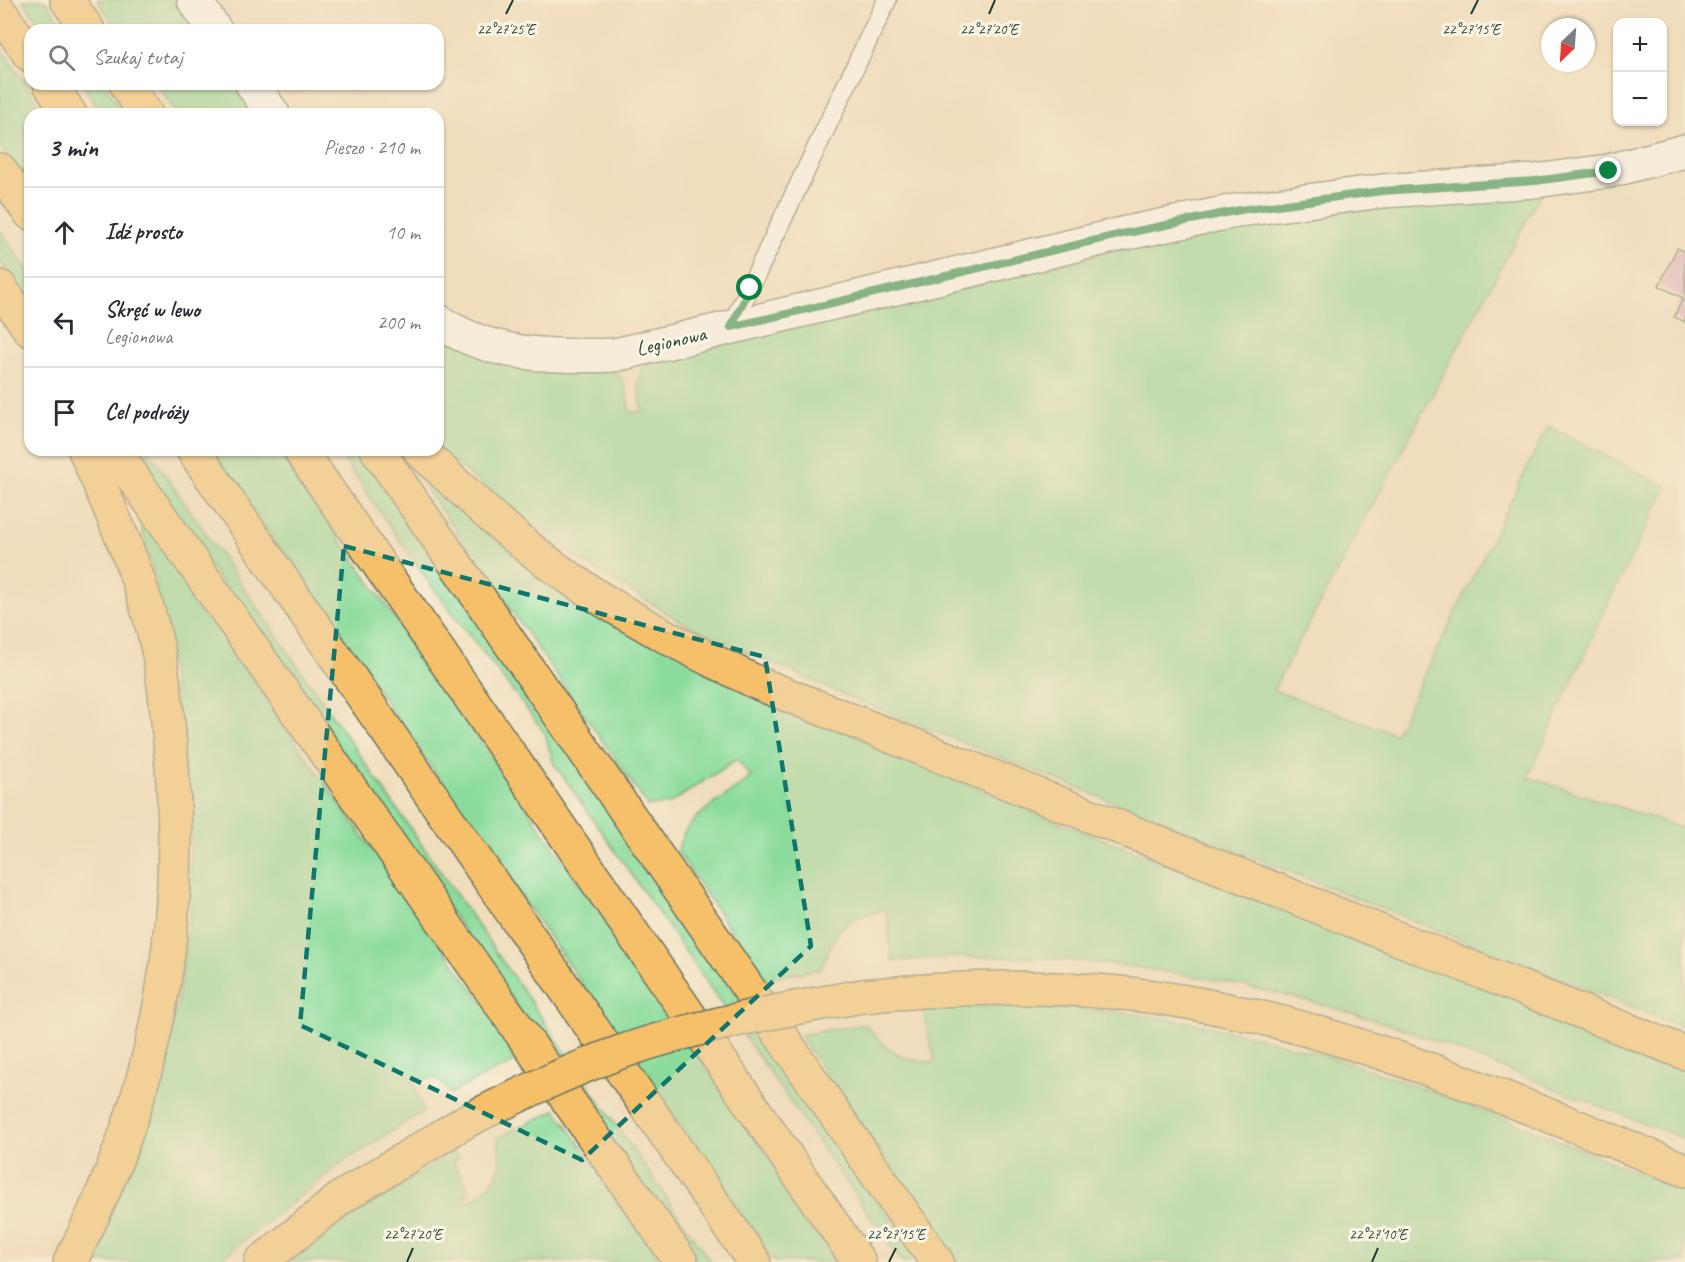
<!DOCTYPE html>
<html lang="pl">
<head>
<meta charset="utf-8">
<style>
  body { margin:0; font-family:Caveat,sans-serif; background:#f7f7f7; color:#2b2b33 }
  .controls { position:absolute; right:18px; top:18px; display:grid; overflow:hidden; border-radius:12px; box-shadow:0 2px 4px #0004 }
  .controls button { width:54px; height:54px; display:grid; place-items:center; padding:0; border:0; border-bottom:2px solid #e1e1e2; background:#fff; color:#2b2b33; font:30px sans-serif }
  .compass { position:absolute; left:1541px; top:18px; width:54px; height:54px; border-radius:50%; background:#fff; box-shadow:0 2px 4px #0004; rotate:205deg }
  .stop { position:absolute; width:18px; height:18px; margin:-14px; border:4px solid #0b8043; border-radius:50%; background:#fff }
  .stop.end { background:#0b8043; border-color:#fff; box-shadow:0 2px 6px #0008 }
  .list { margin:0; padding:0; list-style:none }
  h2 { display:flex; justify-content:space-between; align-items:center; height:78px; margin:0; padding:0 24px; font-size:26px }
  h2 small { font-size:20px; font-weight:400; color:#7c7c81 }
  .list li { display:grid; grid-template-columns:39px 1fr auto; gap:18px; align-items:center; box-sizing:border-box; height:90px; padding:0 24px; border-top:2px solid #e1e1e2 }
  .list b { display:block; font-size:22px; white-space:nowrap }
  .list p { margin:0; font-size:20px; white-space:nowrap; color:#7c7c81 }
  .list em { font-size:20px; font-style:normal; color:#7c7c81 }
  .icon { flex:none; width:33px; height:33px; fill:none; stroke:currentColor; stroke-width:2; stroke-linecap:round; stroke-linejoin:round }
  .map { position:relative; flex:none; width:1685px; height:1262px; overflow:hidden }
  .search { position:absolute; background:#fff; box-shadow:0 2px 4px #0004; left:24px; top:24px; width:420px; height:66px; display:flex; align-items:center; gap:15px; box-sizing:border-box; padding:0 21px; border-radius:18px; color:#7c7c81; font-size:22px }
  .panel { position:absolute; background:#fff; box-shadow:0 2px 4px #0004; left:24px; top:108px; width:420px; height:348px; border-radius:18px }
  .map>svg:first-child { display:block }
  .green { fill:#8bdc9c; stroke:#558c68; stroke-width:1.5 }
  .building { fill:#ce8bc1 }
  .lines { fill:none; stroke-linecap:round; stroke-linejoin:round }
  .service-casing { stroke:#687564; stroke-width:21 }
  .tertiary-casing { stroke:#687564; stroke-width:36 }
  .primary-casing { stroke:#687564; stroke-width:36 }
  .motorway-casing { stroke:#687564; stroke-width:36 }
  .service { stroke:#fff; stroke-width:18 }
  .tertiary { stroke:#fff; stroke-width:33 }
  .primary { stroke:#f6c06b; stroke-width:33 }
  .motorway { stroke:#f6c06b; stroke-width:33 }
  .motorway-bridge-casing { stroke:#687564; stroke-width:36; stroke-linecap:butt }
  .motorway-bridge { stroke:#f6c06b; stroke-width:33 }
  .route { stroke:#0b8043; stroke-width:8 }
  .marked { fill:none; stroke:#0f766e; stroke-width:4.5; stroke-dasharray:12 8; stroke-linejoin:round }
  .ticks { fill:none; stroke:#1f3d34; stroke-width:2 }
  .labels { text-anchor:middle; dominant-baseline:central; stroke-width:6; stroke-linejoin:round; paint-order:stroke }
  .street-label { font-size:21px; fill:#1f3d34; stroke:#fcf5e5 }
  .ticks-label { font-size:15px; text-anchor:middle; fill:#1f3d34; stroke:#fcf5e5; stroke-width:6; stroke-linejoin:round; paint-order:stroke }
</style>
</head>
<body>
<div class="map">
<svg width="1685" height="1262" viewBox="0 0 1685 1262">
  <rect width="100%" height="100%" fill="#fcf5e5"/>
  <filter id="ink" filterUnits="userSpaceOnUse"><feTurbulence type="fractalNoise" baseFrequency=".0167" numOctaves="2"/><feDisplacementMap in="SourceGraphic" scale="12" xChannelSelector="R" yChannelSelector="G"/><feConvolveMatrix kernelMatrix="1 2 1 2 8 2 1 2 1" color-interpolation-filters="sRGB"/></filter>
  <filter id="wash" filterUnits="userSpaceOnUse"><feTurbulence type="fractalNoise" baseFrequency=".008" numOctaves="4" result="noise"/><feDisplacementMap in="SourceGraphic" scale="24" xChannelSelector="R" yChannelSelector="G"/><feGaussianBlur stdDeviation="1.35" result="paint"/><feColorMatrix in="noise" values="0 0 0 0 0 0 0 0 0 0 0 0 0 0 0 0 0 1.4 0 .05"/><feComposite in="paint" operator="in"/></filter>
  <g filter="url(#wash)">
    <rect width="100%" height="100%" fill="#f0ddbc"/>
    <!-- green -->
    <g class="green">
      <path d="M23 0H45L66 30H44Z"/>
      <path d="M97 0H179L202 30H118Z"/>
      <path d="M0 47 46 114H30V189L0 146Z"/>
      <path d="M82 84H104L125 114H102Z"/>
      <path d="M156 84H240L261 114H178Z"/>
      <path d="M1541 193 1273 690 1395 734 1548 426 1667 487 1610 599 1528 777 1685 829V1028L858 701 685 624 561 548 438 449V334L605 367C631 379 624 389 630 413L643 411C639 392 633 377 648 361L950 292 1139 244 1357 208Z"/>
      <path d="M0 230 30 274V305L0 261Z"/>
      <path d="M129 450H148L711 1262H695Z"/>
      <path d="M211 450H278L842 1262H775Z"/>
      <path d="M337 450H362L920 1262H902L553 762 545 733 431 585Z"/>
      <path d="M407 461 479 519 739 685 1043 816 1471 980 1685 1066V1139C1620 1114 1555 1089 1490 1063 1456 1050 1423 1035 1388 1024 1229 974 1059 946 892 961L886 910C843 916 835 931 821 969L763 979 678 852C681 816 728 798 751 777L737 759 669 804 648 806Z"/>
      <path d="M137 510 301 750 522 1058 450 1093 437 1078 412 1080 424 1111 337 1166 217 1262H85L125 1178 157 1093 177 1005 190 912 191 811 162 608Z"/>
      <path d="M975 1006C1040 1007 1105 1008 1170 1019 1349 1049 1518 1125 1685 1192V1262H958L799 1035 865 1024C884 1049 903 1063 935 1062L923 1010Z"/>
      <path d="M556 1110 662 1262H292L328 1233 453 1151 459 1158 453 1162 470 1192 463 1196 468 1202C496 1185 505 1171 497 1138Z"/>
    </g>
    <g id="blocks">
      <!-- building -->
      <path class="building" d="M1677 248 1685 252V322L1674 317 1683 298 1659 286Z"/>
    </g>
  </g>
  <g filter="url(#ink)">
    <use href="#blocks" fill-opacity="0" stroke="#687564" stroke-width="1.5"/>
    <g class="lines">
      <!-- service casing -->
      <g class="service-casing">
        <path id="service" d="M731 327 887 0"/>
      </g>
      <!-- tertiary casing -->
      <g class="tertiary-casing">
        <g id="tertiary">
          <path d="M194 0 215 30"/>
          <path d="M252 84 273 114"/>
          <path d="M438 321C491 357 553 357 615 355L1122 234 1240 210 1382 191 1535 181 1609 171 1685 151"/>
        </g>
      </g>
      <!-- primary casing -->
      <g class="primary-casing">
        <g id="primary">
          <path d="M0 12 30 55"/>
          <path d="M50 84 70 114"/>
          <path d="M0 170 30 213"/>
          <path d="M193 450 304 611"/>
          <path d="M300 450 373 556"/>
        </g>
      </g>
      <!-- motorway casing -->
      <g class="motorway-casing">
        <g id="motorway">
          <path d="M67 0 88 30"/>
          <path d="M126 84 146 114"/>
          <path d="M0 287 30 330"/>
          <path d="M114 450 681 1262"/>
          <path d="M377 450 937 1262"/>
          <path d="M420 450C462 490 503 530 550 564 615 612 687 649 760 684L1685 1053"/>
          <path d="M373 556 859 1262"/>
          <path d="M304 611 754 1262"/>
          <path d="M863 996C986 984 1106 983 1228 1010 1386 1044 1536 1111 1685 1170"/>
          <path d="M70 1262C156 1098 188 928 170 744 167 710 164 675 156 641 141 575 111 512 85 450"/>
          <path d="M261 1262 342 1197 468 1120"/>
        </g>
      </g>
      <!-- service -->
      <use href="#service" class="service"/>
      <!-- tertiary -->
      <use href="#tertiary" class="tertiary"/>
      <!-- primary -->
      <use href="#primary" class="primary"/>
      <!-- motorway -->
      <use href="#motorway" class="motorway"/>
      <!-- motorway-bridge casing -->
      <g class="motorway-bridge-casing">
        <path id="motorway-bridge" d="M468 1120C517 1096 566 1072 618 1053 698 1025 780 1010 863 996"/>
      </g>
      <!-- motorway-bridge -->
      <use href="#motorway-bridge" class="motorway-bridge"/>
    </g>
  </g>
  <g class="lines" filter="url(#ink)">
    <!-- route -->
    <path class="route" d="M750 288 731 327 1122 234 1240 210 1382 191 1535 181 1609 171"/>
  </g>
  <!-- marked area -->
  <path d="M0 0H1685V1262H0ZM344 546 765 657 811 946 582 1160 300 1025Z" fill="#f0ddbc" fill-opacity=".55" fill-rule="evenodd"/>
  <path class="marked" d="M344 546 765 657 811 946 582 1160 300 1025Z"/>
  <!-- ticks -->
  <path class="ticks" d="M506 14 513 0M989 14 995 0M1471 14 1478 0M407 1262 413 1248M889 1262 896 1248M1372 1262 1378 1248"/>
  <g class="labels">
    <!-- street labels -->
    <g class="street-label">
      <text transform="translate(671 341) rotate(-13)">Legionowa</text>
    </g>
  </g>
  <g class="ticks-label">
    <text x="506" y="34">22°27'25"E</text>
    <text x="989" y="34">22°27'20"E</text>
    <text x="1471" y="34">22°27'15"E</text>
    <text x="413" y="1239">22°27'20"E</text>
    <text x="896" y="1239">22°27'15"E</text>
    <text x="1378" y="1239">22°27'10"E</text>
  </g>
</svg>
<div class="controls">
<button>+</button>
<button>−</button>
</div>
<svg class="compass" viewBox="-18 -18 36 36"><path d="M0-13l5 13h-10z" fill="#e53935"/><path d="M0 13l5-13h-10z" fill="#7c7c81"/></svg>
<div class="stop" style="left:750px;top:288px"></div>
<div class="stop end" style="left:1609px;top:171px"></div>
<div class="search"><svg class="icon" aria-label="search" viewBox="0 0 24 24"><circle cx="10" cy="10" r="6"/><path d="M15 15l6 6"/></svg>Szukaj tutaj</div>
<section class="panel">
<h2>3 min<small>Pieszo · 210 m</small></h2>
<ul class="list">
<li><svg class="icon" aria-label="ahead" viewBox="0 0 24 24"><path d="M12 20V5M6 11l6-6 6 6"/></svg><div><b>Idź prosto</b></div><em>10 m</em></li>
<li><svg class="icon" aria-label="left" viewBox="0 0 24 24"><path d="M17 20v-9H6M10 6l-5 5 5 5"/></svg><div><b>Skręć w lewo</b><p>Legionowa</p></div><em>200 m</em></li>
<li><svg class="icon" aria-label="arrive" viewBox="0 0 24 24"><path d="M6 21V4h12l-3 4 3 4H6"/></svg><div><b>Cel podróży</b></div></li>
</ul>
</section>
</div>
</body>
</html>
